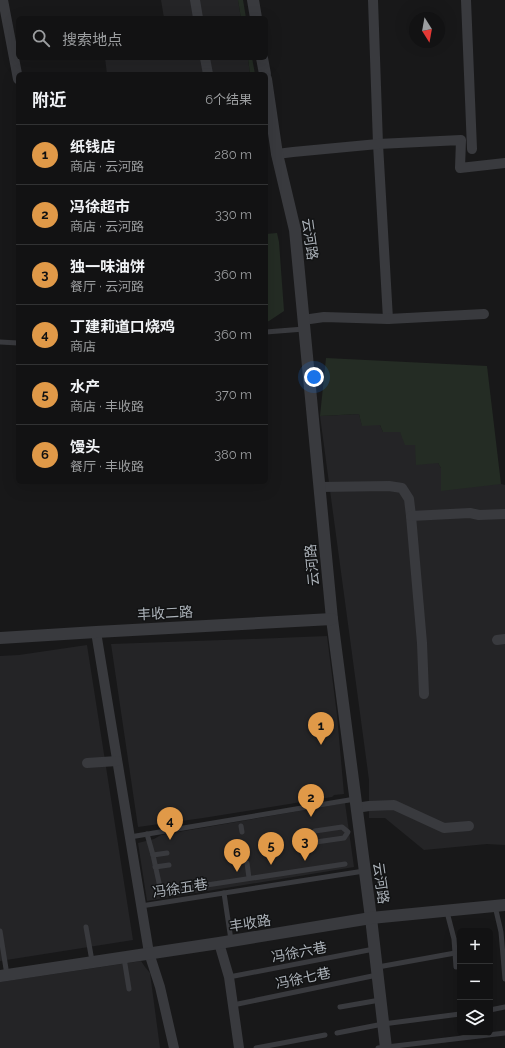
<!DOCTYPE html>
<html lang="zh">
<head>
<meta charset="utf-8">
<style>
  body { margin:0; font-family:Raleway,"Noto Sans SC",sans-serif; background:#1f2021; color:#f1f3f6 }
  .controls { position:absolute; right:12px; bottom:12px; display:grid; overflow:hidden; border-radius:6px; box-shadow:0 4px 16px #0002 }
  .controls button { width:36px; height:36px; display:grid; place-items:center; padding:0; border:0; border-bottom:1px solid #313233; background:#121213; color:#f1f3f6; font:20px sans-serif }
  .compass { position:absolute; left:409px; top:12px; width:36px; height:36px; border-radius:50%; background:#121213; box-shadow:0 4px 16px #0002; rotate:169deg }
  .you { position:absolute; left:314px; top:377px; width:14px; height:14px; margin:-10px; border:3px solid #fff; border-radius:50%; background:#1a73e8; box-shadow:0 0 0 6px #1a73e833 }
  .badge { display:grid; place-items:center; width:26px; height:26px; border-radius:50%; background:#e09948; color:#111; font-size:13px; font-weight:700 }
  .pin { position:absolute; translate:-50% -33px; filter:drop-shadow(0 1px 2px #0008) }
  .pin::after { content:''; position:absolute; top:21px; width:14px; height:12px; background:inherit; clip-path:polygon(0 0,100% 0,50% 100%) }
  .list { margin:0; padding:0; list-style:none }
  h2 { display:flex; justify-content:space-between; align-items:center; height:52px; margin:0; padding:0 16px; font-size:17px }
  h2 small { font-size:13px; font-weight:400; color:#9c9ea0 }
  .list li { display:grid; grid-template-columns:26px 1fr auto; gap:12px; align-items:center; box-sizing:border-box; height:60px; padding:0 16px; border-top:1px solid #313233 }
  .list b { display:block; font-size:15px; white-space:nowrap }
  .list p { margin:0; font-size:13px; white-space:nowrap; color:#9c9ea0 }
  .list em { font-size:13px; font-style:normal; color:#9c9ea0 }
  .icon { flex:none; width:22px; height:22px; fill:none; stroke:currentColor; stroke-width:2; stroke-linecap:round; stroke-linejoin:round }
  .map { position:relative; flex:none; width:505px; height:1048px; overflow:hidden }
  .search { position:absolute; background:#121213; box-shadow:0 4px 16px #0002; left:16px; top:16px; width:252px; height:44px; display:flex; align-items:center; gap:10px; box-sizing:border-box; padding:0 14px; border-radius:6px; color:#9c9ea0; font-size:15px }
  .panel { position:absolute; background:#121213; box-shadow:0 4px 16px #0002; left:16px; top:72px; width:252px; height:412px; border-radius:6px }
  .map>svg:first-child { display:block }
  .built { fill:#242426 }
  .green { fill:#242c24 }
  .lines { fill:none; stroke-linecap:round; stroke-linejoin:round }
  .service { stroke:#393a3e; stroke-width:5 }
  .minor { stroke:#393a3e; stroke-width:10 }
  .tertiary { stroke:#393a3e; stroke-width:12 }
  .labels { text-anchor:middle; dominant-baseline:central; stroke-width:3; stroke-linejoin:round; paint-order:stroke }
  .street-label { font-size:14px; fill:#abb1b8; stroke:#121314 }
</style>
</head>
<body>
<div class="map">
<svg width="505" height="1048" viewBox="0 0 505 1048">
  <rect width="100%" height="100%" fill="#181819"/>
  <!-- built -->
  <g class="built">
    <path d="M161 0H238L241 18H164Z"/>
    <path d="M105 58H248L250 74H107Z"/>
    <path d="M359 414 362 425H380L383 432H400L415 445 438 463 441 468 505 485V845L487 844 424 850 385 818H369V780L320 416Z"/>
    <path d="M327 636 337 715 344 794 334 795 332 797 277 806 203 818 138 827 111 644 251 639Z"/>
    <path d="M87 645 133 940 0 961V656L19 655Z"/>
    <path d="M345 803 354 867 147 901 138 843 154 839 161 835Z"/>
    <path d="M141 961 145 967 150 973 160 1048H0V982Z"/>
  </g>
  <!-- green -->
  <g class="green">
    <path d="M238 0H243L246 18H241Z"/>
    <path d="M248 58H252L255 74H250Z"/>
    <path d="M277 233 279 242 284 311 269 321 266 322V234Z"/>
    <path d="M326 358 487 366 501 484 441 491V468L438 463 416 465 415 445H405L400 432H383L380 425 362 426 359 414 320 416Z"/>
  </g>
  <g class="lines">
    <!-- service -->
    <g class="service">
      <path d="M266 332 304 329"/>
      <path d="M0 342 18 343"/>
      <path d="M241 826 242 832"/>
      <path d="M315 831 342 827 348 832 344 838 316 842"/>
      <path d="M147 834 153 855 161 892 345 864"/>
      <path d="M130 837 355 799"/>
      <path d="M153 855 167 853"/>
      <path d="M247 863 249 878"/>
      <path d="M155 867 169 865"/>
      <path d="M224 893 231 940"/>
      <path d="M141 906 364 871"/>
      <path d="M495 906 501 932 505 979"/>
      <path d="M447 912 454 939 456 967"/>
      <path d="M86 927 92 961"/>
      <path d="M0 931 7 975"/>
      <path d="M124 958 129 989"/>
      <path d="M378 967 455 953"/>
      <path d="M229 977 374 949"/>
      <path d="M233 1005 377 975"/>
      <path d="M340 1007 380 1000"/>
      <path d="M490 1010 505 1007"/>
      <path d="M337 1033 383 1024 460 1014"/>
      <path d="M256 1048 325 1035"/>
      <path d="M378 1048 505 1033"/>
    </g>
    <!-- minor -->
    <g class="minor">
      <path d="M3 0 18 79"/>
      <path d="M195 0 198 18"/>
      <path d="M373 0 378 144 388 319"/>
      <path d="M466 0 472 149"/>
      <path d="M205 58 208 74"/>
      <path d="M277 154 293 152 378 144 461 140 460 168 505 163"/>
      <path d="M303 320 324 317 388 319 484 314"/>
      <path d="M320 487 389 486 402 488 409 499 411 516 422 643 424 694"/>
      <path d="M411 516 470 513 479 515 505 514"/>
      <path d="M96 632 149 953 160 987 174 1048"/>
      <path d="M497 640 505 639"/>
      <path d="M87 763 117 761"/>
      <path d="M356 808 369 806 394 805 444 828 469 826"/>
      <path d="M219 943 229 977 239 1048"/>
    </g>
    <!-- tertiary -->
    <g class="tertiary">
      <path d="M253 0 256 18"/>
      <path d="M262 58 265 74"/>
      <path d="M266 79 277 154 295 230 332 619 371 918 386 1048"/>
      <path d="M0 638 96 632 332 619"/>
      <path d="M0 976 219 943 371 918 505 905"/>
    </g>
  </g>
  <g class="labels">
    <!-- street labels -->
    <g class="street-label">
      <text transform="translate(310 239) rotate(82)">云河路</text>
      <text transform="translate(312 565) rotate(-95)">云河路</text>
      <text transform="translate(165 613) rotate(-3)">丰收二路</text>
      <text transform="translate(381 883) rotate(82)">云河路</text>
      <text transform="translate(180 888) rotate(-9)">冯徐五巷</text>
      <text transform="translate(250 923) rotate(-9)">丰收路</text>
      <text transform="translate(299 952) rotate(-11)">冯徐六巷</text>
      <text transform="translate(303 978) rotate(-12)">冯徐七巷</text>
    </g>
  </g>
</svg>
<div class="controls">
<button>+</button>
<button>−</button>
<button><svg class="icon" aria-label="layers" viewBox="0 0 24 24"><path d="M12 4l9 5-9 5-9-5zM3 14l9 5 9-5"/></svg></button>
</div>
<svg class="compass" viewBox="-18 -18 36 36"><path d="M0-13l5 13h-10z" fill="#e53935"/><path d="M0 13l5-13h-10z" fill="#9c9ea0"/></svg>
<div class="you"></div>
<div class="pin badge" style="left:321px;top:745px">1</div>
<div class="pin badge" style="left:311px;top:817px">2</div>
<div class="pin badge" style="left:305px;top:861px">3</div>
<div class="pin badge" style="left:170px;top:840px">4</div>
<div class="pin badge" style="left:271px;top:865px">5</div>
<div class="pin badge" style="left:237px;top:872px">6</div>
<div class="search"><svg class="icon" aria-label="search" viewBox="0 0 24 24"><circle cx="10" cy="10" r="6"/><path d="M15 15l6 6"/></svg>搜索地点</div>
<section class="panel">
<h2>附近<small>6个结果</small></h2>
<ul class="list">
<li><span class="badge">1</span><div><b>纸钱店</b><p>商店 · 云河路</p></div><em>280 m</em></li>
<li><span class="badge">2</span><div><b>冯徐超市</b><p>商店 · 云河路</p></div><em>330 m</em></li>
<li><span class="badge">3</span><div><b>独一味油饼</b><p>餐厅 · 云河路</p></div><em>360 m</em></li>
<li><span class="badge">4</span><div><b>丁建莉道口烧鸡</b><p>商店</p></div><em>360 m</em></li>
<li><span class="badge">5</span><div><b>水产</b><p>商店 · 丰收路</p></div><em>370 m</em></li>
<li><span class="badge">6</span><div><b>馒头</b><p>餐厅 · 丰收路</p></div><em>380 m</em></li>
</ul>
</section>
</div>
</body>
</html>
